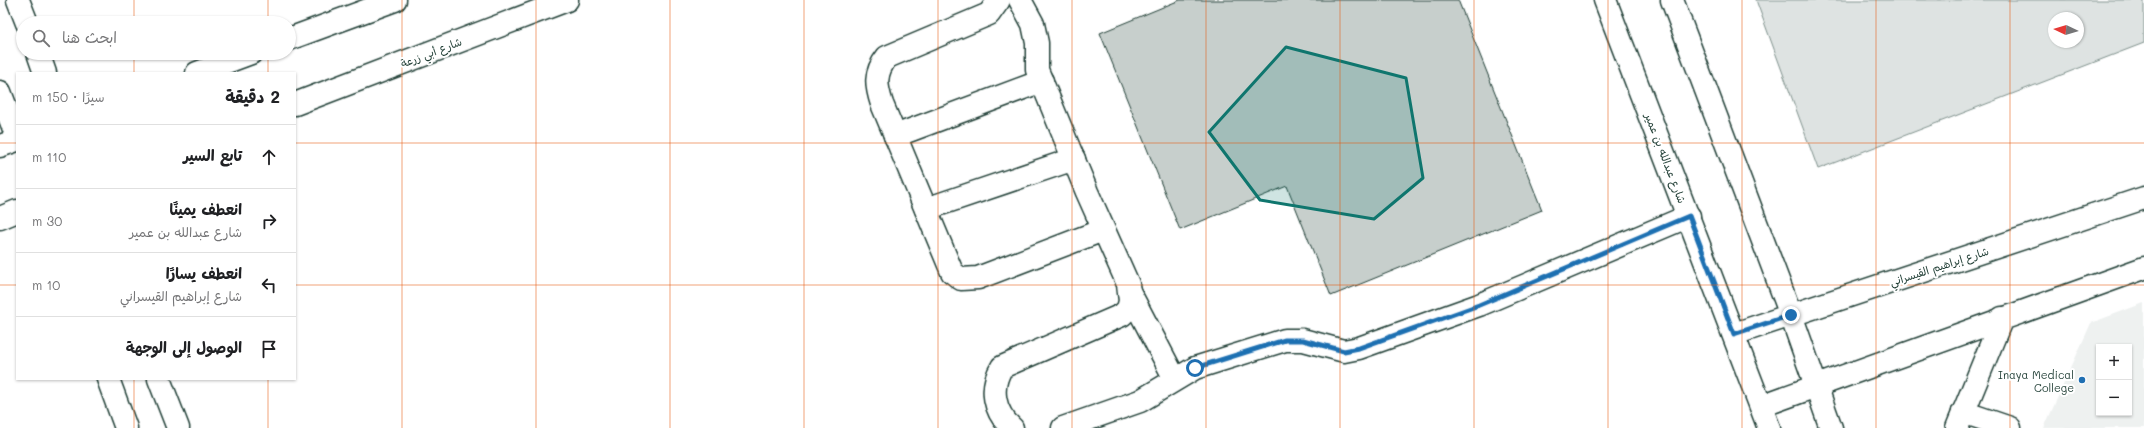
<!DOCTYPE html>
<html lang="ar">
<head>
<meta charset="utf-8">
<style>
  body { margin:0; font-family:Mali,"Playpen Sans Arabic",sans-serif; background:#f2f2f2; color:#202124; direction:rtl }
  .controls { position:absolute; right:12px; bottom:12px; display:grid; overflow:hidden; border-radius:0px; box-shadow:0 1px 3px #0004 }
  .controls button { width:36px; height:36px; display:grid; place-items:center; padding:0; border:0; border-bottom:1px solid #e0e0e0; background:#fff; color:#202124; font:20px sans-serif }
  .compass { position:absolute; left:2048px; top:12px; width:36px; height:36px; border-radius:50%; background:#fff; box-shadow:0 1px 3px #0004; rotate:274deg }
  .stop { position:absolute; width:12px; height:12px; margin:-9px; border:3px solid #1f6fb2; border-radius:50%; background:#fff }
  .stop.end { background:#1f6fb2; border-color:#fff; box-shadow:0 1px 4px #0008 }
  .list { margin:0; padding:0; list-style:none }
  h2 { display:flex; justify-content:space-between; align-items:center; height:52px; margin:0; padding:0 16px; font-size:17px }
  h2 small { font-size:13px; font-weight:400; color:#757577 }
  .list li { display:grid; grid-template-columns:26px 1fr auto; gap:12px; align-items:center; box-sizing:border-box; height:64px; padding:0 16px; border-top:1px solid #e0e0e0 }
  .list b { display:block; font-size:15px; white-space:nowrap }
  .list p { margin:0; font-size:13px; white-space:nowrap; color:#757577 }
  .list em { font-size:13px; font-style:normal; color:#757577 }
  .icon { flex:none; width:22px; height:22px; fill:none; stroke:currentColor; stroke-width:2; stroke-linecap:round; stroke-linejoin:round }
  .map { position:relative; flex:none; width:2144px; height:428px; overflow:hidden; direction:ltr }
  .search { position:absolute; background:#fff; box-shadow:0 1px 3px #0004; left:16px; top:16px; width:280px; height:44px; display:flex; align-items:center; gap:10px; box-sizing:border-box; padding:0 14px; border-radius:22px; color:#757577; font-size:15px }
  .panel { position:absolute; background:#fff; box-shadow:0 1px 3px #0004; left:16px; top:72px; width:280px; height:308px; border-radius:0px; direction:rtl }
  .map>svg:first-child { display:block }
  .built { fill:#eef1f0; fill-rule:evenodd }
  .green { fill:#dee3e2; stroke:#7e908b; fill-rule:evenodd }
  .building { fill:#c7cfcc; stroke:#1f3d34 }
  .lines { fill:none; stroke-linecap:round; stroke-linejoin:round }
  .minor-casing { stroke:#1f3d34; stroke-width:25 }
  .major-casing { stroke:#1f3d34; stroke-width:25 }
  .minor { stroke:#fff; stroke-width:22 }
  .major { stroke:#fff; stroke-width:22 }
  .route { stroke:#1f6fb2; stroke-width:5 }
  .marked { fill:#0f766e; fill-opacity:0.2; stroke:#0f766e; stroke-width:3; stroke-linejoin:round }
  .grid { fill:none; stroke:#e8590c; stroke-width:1; stroke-opacity:0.55 }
  .poi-dot { fill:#1f6fb2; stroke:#fff; stroke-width:1.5 }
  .labels { text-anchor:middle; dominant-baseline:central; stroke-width:4; stroke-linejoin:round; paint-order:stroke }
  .street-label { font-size:11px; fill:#1f3d34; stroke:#fff }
  .poi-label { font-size:11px; fill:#1f3d34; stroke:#fff; text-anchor:end }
</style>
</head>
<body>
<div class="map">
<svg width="2144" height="428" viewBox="0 0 2144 428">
  <rect width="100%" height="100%" fill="#fff"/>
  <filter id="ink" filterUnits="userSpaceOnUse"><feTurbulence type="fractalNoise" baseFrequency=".025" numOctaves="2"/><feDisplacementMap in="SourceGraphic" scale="8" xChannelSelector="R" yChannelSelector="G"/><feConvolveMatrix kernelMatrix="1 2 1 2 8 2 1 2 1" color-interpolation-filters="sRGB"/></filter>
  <g filter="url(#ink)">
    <!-- built -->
    <path class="built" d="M2144 303V428H2044L2091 323ZM2099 347H2129V413H2099Z"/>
    <!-- green -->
    <path class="green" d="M1756 0H2144V43L1818 169ZM2054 18H2078V42H2054Z"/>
    <!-- building -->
    <path class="building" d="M1180 0H1458L1542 210 1331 296 1287 186 1180 230 1100 33Z"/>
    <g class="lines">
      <!-- minor casing -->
      <g class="minor-casing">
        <g id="minor">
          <path d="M18 0 27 23"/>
          <path d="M999 0 989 14 887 57C874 73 876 86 882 104L952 272 961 279 978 278 1103 230"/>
          <path d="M289 39 395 0"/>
          <path d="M38 53 45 73"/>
          <path d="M197 73 251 53"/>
          <path d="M0 92 17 137"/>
          <path d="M295 104 567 0"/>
          <path d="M895 136 1042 81"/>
          <path d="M0 146 17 140"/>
          <path d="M926 209 1074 159"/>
          <path d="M0 218 17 211"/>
          <path d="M1130 293 1175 379"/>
          <path d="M1734 334 2144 198"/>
          <path d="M108 379 126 428"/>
          <path d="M159 379 178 428"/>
          <path d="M1761 406 2144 268"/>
          <path d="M1963 412 2010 428"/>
          <path d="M1012 428C994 412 989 388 1002 367L1122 315 1128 309 1130 301 1128 284 1087 192 1037 70V43L1033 24 1020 0"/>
          <path d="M1063 428 1140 401 1195 368 1285 340H1303L1344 351 1359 348 1479 305 1689 216"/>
          <path d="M1957 428 2002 318"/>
        </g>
      </g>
      <!-- major casing -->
      <g class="major-casing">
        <g id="major">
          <path d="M1605 0 1769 428"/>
          <path d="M1672 0 1791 315 1831 428"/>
        </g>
      </g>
      <!-- minor -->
      <use href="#minor" class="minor"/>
      <!-- major -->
      <use href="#major" class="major"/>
    </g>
  </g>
  <g class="lines" filter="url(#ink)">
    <!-- route -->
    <path class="route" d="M1195 368 1285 340H1303L1344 351 1359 348 1479 305 1689 216 1734 334 1791 315"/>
  </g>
  <!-- marked area -->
  <path class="marked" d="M1286 47 1406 78 1423 178 1374 219 1260 200 1209 132Z"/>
  <!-- grid -->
  <path class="grid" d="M134 0V23M268 0V23M402 0V428M536 0V428M670 0V428M804 0V428M938 0V428M1072 0V428M1206 0V428M1340 0V428M1474 0V428M1608 0V428M1742 0V428M1876 0V428M2010 0V428M134 53V73M268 53V73M0 143H17M295 143H2144M0 285H17M295 285H2144M134 379V428M268 379V428"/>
  <!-- markers -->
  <circle class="poi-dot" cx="2082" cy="380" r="4"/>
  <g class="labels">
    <!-- street labels -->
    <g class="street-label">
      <text transform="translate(431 52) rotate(-21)">شارع أبي زرعة</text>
      <text transform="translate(1666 158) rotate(69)">شارع عبدالله بن عمير</text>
      <text transform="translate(1939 266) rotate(-18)">شارع إبراهيم القيسراني</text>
    </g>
    <!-- poi labels -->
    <g class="poi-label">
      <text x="2074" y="374">Inaya Medical<tspan x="2074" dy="13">College</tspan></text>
    </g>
  </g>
</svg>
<div class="controls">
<button>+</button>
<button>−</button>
</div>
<svg class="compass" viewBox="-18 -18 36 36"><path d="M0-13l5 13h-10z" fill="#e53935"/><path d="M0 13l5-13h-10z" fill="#757577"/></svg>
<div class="stop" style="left:1195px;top:368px"></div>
<div class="stop end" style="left:1791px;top:315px"></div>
<div class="search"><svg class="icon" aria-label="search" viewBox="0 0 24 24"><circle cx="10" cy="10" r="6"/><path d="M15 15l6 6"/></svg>ابحث هنا</div>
<section class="panel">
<h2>2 دقيقة<small>سيرًا · 150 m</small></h2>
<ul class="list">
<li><svg class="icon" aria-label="ahead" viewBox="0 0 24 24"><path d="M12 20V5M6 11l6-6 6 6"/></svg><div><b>تابع السير</b></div><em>110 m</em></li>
<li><svg class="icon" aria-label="right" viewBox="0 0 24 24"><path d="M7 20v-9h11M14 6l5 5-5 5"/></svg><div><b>انعطف يمينًا</b><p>شارع عبدالله بن عمير</p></div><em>30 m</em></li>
<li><svg class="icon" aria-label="left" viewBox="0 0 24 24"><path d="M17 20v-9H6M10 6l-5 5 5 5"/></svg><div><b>انعطف يسارًا</b><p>شارع إبراهيم القيسراني</p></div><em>10 m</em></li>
<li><svg class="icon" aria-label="arrive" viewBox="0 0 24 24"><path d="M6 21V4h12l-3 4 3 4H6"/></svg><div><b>الوصول إلى الوجهة</b></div></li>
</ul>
</section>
</div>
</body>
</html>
